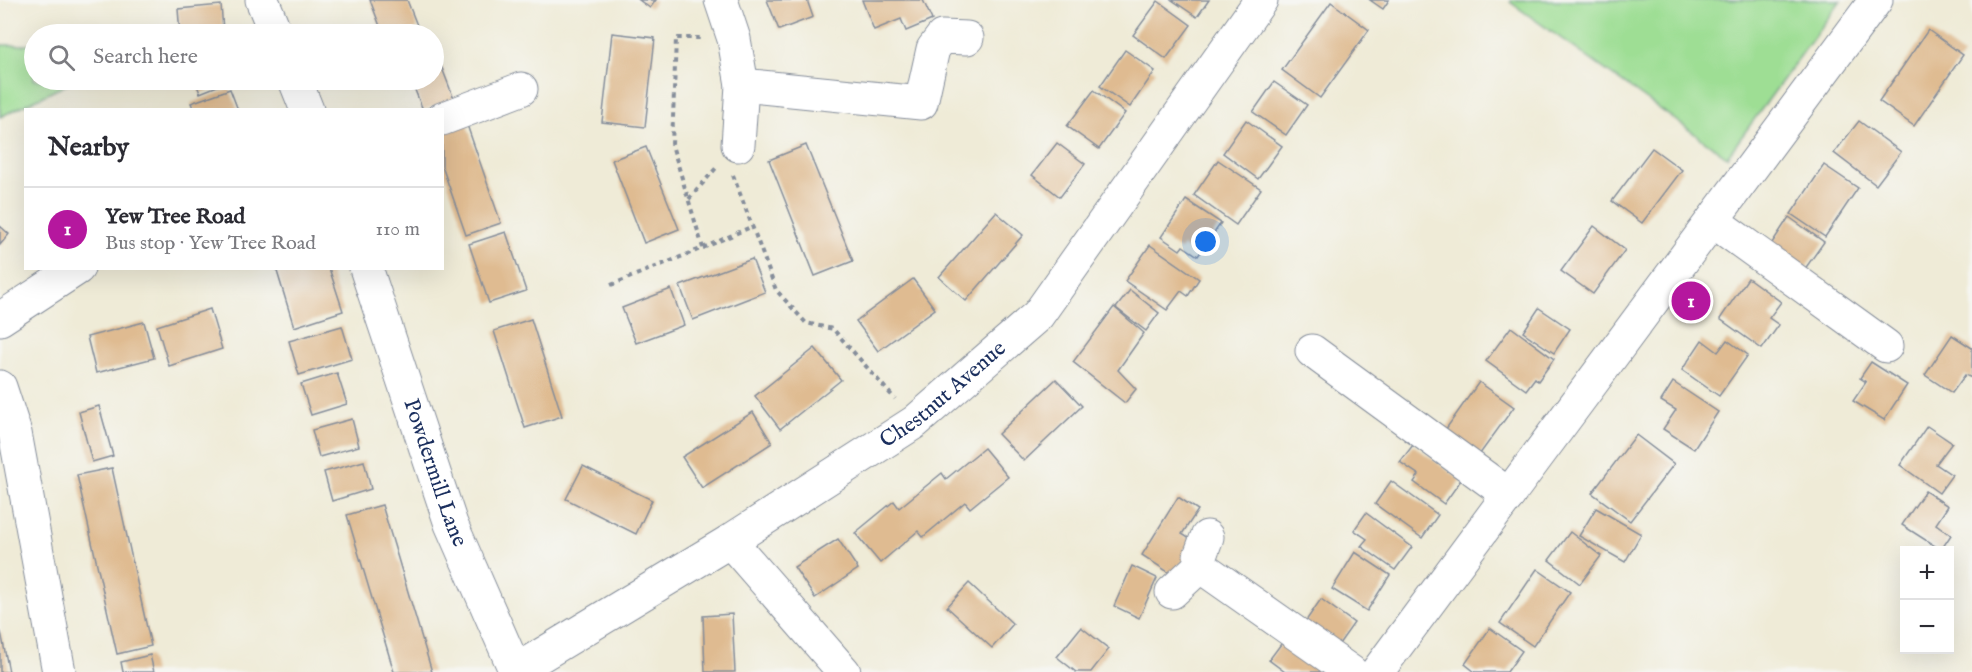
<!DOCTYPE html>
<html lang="en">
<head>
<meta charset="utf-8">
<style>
  body { margin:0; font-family:"IM FELL English",serif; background:#f7f7f7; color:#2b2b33 }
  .controls { position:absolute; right:18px; bottom:18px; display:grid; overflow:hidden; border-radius:0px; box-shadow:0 6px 24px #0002 }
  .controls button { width:54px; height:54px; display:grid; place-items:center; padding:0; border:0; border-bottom:2px solid #e1e1e2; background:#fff; color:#2b2b33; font:30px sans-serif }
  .you { position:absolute; left:1206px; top:242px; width:21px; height:21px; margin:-15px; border:4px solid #fff; border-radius:50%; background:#1a73e8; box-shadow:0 0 0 9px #1a73e833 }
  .badge { display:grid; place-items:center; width:39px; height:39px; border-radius:50%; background:#b5179e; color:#fff; font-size:20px; font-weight:700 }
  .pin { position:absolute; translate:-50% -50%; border:3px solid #fff; box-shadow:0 2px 6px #0006 }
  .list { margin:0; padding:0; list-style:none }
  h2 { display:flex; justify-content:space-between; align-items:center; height:78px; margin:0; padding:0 24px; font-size:26px }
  h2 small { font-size:20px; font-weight:400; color:#7c7c81 }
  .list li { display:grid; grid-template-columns:39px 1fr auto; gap:18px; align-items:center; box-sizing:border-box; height:84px; padding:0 24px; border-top:2px solid #e1e1e2 }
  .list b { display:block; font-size:22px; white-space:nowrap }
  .list p { margin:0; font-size:20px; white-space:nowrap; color:#7c7c81 }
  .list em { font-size:20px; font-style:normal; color:#7c7c81 }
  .icon { flex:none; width:33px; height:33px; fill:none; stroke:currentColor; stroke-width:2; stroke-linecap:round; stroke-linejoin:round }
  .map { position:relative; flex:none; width:1972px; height:672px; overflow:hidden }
  .search { position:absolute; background:#fff; box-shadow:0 6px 24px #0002; left:24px; top:24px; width:420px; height:66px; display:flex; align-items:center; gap:15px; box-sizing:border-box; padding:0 21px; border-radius:33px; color:#7c7c81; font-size:22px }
  .panel { position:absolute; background:#fff; box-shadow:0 6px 24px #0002; left:24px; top:108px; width:420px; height:162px; border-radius:0px }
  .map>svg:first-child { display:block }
  .green { fill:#9ede94; stroke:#5c8679; stroke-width:1.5 }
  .building { fill:#dfbb91 }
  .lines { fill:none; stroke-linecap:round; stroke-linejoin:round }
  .minor-casing { stroke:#858d9a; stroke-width:35 }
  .path { stroke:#858d9a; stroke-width:4; stroke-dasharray:4.5 4.5; stroke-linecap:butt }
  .minor { stroke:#fff; stroke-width:33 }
  .labels { text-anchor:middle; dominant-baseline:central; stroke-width:4.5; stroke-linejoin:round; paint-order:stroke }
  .street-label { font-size:22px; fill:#1b2f5e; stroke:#f6f6f2 }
</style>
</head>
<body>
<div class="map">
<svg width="1972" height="672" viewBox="0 0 1972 672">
  <rect width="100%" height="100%" fill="#f6f6f2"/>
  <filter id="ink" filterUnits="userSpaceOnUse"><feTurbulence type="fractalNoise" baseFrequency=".0167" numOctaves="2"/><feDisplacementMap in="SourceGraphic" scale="12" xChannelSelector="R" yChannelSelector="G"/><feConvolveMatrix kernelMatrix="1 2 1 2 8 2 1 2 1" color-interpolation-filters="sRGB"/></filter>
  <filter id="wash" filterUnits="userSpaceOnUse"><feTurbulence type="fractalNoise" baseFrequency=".008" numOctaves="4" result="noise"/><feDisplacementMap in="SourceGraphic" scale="24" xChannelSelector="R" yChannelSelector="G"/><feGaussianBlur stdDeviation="1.35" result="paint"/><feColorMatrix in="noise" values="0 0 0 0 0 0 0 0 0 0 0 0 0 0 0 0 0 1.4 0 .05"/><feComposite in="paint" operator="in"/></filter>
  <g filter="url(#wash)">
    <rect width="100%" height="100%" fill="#efebd7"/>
    <!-- green -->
    <g class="green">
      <path d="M1512 0H1841L1727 157 1510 2Z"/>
      <path d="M0 45H34V80H76L0 117Z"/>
    </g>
    <g id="blocks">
      <!-- building -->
      <g class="building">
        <path d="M370 0H407L418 28 402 34H383Z"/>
        <path d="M639 0H656L650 8Z"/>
        <path d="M767 0H807L813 17 779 30Z"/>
        <path d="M862 0H923L932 20 906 31 901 19 874 30Z"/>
        <path d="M1172 0H1209L1197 17Z"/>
        <path d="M1370 0H1389L1383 9Z"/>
        <path d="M1158 1 1191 25 1166 59 1133 35Z"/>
        <path d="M1331 2 1369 30 1320 98 1282 70Z"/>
        <path d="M221 5 223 30 180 34 178 9Z"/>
        <path d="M1928 30 1963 55 1914 126 1879 101Z"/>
        <path d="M612 33 655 38 645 127 602 122Z"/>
        <path d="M1125 50 1155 71 1130 107 1100 86Z"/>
        <path d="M437 55 454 99 423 110 411 80H434V57Z"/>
        <path d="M195 80H229L230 81 200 93Z"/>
        <path d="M1274 82 1307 105 1286 135 1253 112Z"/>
        <path d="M230 89 238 110H194L191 103Z"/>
        <path d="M1094 90 1125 113 1099 149 1067 126Z"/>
        <path d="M465 119 501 223 466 235 442 166V128Z"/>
        <path d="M1246 120 1282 146 1258 179 1223 153Z"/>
        <path d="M1859 121 1901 152 1876 185 1834 153Z"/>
        <path d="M1057 143 1085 164 1060 197 1032 175Z"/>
        <path d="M806 145 853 261 815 276 769 160Z"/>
        <path d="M646 147 679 229 644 243 612 160Z"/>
        <path d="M1652 148 1682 170 1642 223 1612 201Z"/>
        <path d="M1218 160 1261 189 1236 225 1194 195Z"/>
        <path d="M1824 165 1858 188 1825 237 1791 214Z"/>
        <path d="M1186 200 1221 223 1198 256 1183 246 1180 250 1161 237Z"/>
        <path d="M996 212 1023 235 966 301 939 277Z"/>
        <path d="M1789 217 1824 242 1802 273 1768 249Z"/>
        <path d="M0 226 9 234 0 245Z"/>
        <path d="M1594 226 1625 250 1593 294 1561 271Z"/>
        <path d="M506 232 526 291 489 303 469 244Z"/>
        <path d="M1150 245 1199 279 1188 296 1181 291 1167 310 1125 281Z"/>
        <path d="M752 259 765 292 693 320 680 286Z"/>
        <path d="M276 268H329L343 311 294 327Z"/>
        <path d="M1748 278 1781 302 1769 318 1779 325 1762 349 1720 319Z"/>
        <path d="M913 279 935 309 878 351 856 321Z"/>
        <path d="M671 289 684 325 636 343 622 308Z"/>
        <path d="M1130 290 1159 313 1146 331 1116 308Z"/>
        <path d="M1114 307 1144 333 1118 370 1136 389 1125 403 1073 362Z"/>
        <path d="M1539 308 1570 329 1554 353 1523 332Z"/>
        <path d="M210 309 222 349 169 366 157 326Z"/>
        <path d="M531 319 562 416 525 428 494 331Z"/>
        <path d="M144 322 154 358 96 373 87 337Z"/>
        <path d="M342 326 352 359 299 375 289 341Z"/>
        <path d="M1511 327 1554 359 1538 381 1535 378 1526 390 1486 361Z"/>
        <path d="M1952 335 1972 348V378L1965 375 1952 393 1925 375Z"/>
        <path d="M1702 340 1718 352 1727 340 1748 355 1719 396 1682 370Z"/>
        <path d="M815 348 841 380 780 429 755 396Z"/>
        <path d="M1871 362 1907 385 1884 420 1853 401 1866 382 1860 378Z"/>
        <path d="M337 373 347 404 311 415 301 384Z"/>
        <path d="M1056 379 1082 406 1024 461 998 434Z"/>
        <path d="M1479 382 1514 407 1477 458 1443 433Z"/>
        <path d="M1673 382 1718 412 1694 449 1663 429 1676 410 1661 401Z"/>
        <path d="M99 406 113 456 92 462 79 412Z"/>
        <path d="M753 412 772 443 702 488 682 457Z"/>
        <path d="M352 419 359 446 319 457 312 430Z"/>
        <path d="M1927 426 1952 443 1936 464 1952 475 1939 493 1900 465Z"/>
        <path d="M1636 435 1674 464 1630 521 1592 493Z"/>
        <path d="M1413 445 1461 480 1444 504 1414 482 1419 475 1400 462Z"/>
        <path d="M984 448 1008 477 970 508 965 502 923 537 918 531 880 563 855 533 894 501 899 508 942 473 946 479Z"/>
        <path d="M364 461 371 489 332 501 324 472Z"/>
        <path d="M583 466 652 500 636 534 566 499Z"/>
        <path d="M112 468 151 646 117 654 77 475Z"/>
        <path d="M1391 481 1438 515 1422 538 1375 504Z"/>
        <path d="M1925 491 1948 506 1936 524 1951 535 1941 550 1902 525Z"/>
        <path d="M1178 497 1198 510 1182 534 1195 542 1174 576 1142 555Z"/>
        <path d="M382 505 432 672H394L347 515Z"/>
        <path d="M1596 508 1641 534 1625 562 1579 536Z"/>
        <path d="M1366 513 1412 547 1395 570 1361 546 1367 539 1354 530Z"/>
        <path d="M1570 532 1601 556 1580 584 1549 560Z"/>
        <path d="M838 539 858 569 815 598 794 567Z"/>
        <path d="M1355 552 1390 575 1367 611 1332 589Z"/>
        <path d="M1132 566 1157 578 1139 618 1114 606Z"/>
        <path d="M1537 569 1570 592 1533 646 1500 623Z"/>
        <path d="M969 583 1013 624 992 648 947 607Z"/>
        <path d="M1321 599 1354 623 1334 651 1301 628Z"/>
        <path d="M732 614 735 672H705L703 616Z"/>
        <path d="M1081 627 1109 649 1091 672H1076L1057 657Z"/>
        <path d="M1490 628 1522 651 1507 672H1475L1465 664Z"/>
        <path d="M0 632H1L9 672H0Z"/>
        <path d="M1287 636 1325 665 1319 672H1285L1269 660Z"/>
        <path d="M150 655 154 672H123L121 662Z"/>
      </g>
    </g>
  </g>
  <g filter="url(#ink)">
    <use href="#blocks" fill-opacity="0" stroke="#858d9a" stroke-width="1.5"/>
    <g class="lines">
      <!-- minor casing -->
      <g class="minor-casing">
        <g id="minor">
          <path d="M262 0 276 34"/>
          <path d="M721 0 734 39 742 85 738 145"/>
          <path d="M295 80 307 110"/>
          <path d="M742 85 921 103 933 49 942 37 967 38"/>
          <path d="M442 119 521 89"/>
          <path d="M1713 221 1886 346"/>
          <path id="s1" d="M366 268 451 524 516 672"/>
          <path d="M0 319 78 268"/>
          <path d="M1312 351 1509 495"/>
          <path d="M0 387 15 433 59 672"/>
          <path d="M1207 537 1200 556V566L1351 672"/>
          <path d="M730 541 844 672"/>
          <path d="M1172 592 1200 566"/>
          <path id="s2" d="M515 671 730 541 915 422 1038 315 1261 0"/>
          <path d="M1377 672 1876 0"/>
        </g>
      </g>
      <!-- path -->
      <g class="path">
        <path d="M733 175 776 290 806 323 833 329 895 399"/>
        <path d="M689 199 717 167"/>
        <path d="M703 248 753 226"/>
        <path d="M611 285 703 248 672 145 676 38H700"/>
      </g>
      <!-- minor -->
      <use href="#minor" class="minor"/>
    </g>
  </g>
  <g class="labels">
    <!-- street labels -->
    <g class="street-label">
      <text stroke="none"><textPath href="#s2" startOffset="510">Chestnut Avenue</textPath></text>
      <text stroke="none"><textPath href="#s1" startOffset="216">Powdermill Lane</textPath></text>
    </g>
  </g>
</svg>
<div class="controls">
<button>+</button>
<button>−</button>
</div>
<div class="you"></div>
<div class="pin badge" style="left:1691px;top:301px">1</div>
<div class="search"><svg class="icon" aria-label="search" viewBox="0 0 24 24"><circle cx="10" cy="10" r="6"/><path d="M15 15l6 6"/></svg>Search here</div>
<section class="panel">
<h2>Nearby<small></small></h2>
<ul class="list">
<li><span class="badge">1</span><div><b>Yew Tree Road</b><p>Bus stop · Yew Tree Road</p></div><em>110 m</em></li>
</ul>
</section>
</div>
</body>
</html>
